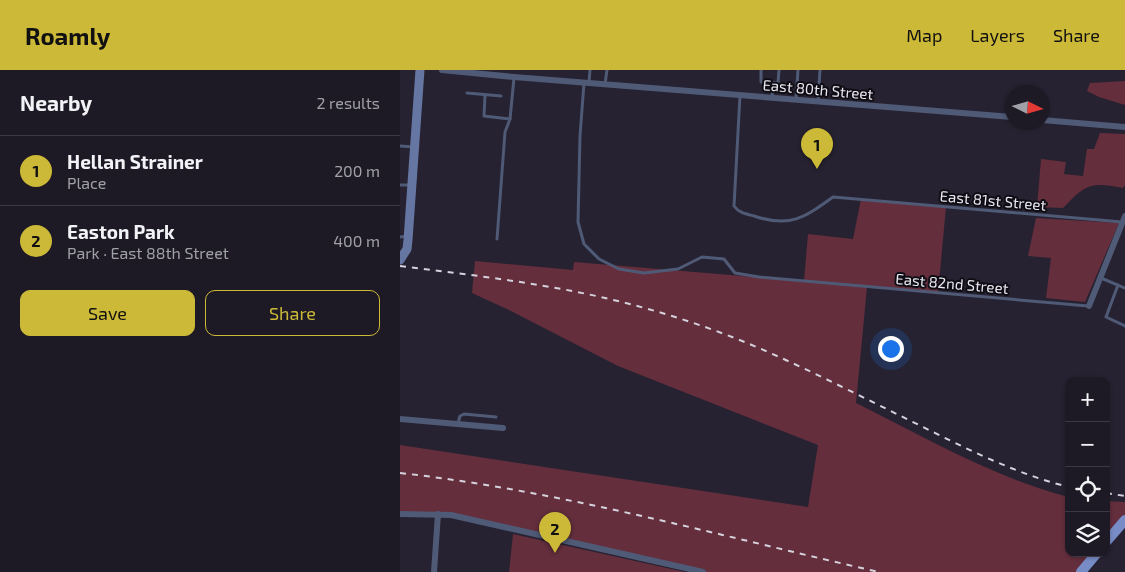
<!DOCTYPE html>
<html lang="en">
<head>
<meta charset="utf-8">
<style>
  body { margin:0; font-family:"Exo 2",sans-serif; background:#2a2732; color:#f1f3f6 }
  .controls { position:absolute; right:15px; bottom:15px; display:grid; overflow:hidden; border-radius:10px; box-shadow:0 1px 4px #0004 }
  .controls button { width:45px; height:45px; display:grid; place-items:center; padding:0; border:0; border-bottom:1px solid #3b3842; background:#1d1a25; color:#f1f3f6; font:25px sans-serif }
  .compass { position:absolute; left:605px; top:15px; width:45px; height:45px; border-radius:50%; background:#1d1a25; box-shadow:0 1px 4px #0004; rotate:95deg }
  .you { position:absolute; left:490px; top:278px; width:18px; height:18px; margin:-12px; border:4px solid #fff; border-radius:50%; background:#1a73e8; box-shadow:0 0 0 8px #1a73e833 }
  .badge { display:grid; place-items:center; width:32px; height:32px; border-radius:50%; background:#cdb938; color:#111; font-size:16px; font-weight:700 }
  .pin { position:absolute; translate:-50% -41px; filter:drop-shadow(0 1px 2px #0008) }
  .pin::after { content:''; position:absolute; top:26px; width:18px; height:15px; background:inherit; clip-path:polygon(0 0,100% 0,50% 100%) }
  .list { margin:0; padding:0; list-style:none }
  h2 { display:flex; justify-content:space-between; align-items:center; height:65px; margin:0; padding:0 20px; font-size:21px }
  h2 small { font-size:16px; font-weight:400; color:#a0a1a7 }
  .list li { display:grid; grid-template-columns:32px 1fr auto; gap:15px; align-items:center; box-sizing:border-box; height:70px; padding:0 20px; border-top:1px solid #3b3842 }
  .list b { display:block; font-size:19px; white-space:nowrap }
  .list p { margin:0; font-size:16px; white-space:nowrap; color:#a0a1a7 }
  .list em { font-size:16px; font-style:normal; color:#a0a1a7 }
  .actions { display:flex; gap:10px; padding:15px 20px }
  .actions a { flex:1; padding:11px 0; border:1px solid #cdb938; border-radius:10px; text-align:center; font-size:18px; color:#cdb938 }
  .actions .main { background:#cdb938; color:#111 }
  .icon { flex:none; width:28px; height:28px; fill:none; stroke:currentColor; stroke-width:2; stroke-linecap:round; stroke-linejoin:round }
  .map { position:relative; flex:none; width:725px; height:502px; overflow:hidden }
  header { display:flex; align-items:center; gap:30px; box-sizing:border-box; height:70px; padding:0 25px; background:#cdb938; color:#111 }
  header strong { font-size:24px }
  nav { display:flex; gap:28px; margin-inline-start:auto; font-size:18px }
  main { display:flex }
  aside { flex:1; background:#1d1a25 }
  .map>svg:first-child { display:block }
  .green { fill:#642e3d }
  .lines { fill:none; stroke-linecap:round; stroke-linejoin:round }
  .lane { stroke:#4f5a76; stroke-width:3 }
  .street { stroke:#4f5a76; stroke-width:6 }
  .secondary { stroke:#6676a3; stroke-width:9 }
  .primary { stroke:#788dc7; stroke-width:10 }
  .rail { stroke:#d5d2dc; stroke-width:2; stroke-dasharray:6 6; stroke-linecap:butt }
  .labels { text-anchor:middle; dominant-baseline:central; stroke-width:4; stroke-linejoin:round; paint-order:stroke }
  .street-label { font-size:15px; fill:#ebe8f2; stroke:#0f0d14 }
</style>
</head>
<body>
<header>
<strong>Roamly</strong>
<nav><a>Map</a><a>Layers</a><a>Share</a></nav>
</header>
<main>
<aside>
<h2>Nearby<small>2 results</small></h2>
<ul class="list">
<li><span class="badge">1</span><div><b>Hellan Strainer</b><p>Place</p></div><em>200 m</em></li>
<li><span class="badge">2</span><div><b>Easton Park</b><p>Park · East 88th Street</p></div><em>400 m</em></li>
</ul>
<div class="actions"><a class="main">Save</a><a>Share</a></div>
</aside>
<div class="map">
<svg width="725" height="502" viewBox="0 0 725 502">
  <rect width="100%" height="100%" fill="#272231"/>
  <!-- green -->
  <g class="green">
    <path d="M725 11V35L699 27 687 21 690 13Z"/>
    <path d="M700 63 725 64V115L723 118C690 111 685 115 663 138L637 137 641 89 666 92 664 104 683 106 687 79H694Z"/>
    <path d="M461 129 546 137 538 223 467 217 456 333C525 367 594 408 669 427V483H697L681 502H303L51 445 0 444V375L408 437 418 375 218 296 109 240 72 223 75 191 173 200 174 192 404 211 408 164 453 169Z"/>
    <path d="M636 148 719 153 685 232 646 228 651 188 628 186Z"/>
    <path d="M706 431 725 432V450L706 472Z"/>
    <path d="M113 464 285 502H109Z"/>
  </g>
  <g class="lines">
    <!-- lane -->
    <g class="lane">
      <path d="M361 0V12L378 13 379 0"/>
      <path d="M189 12 190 0"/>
      <path d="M184 13 180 66 178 152 184 174 199 189 219 199 244 203 278 199 302 187 324 189 335 203 359 207 688 236"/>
      <path d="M205 14 207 0"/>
      <path d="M67 23 101 26"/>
      <path d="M85 25 84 46 110 49 114 8"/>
      <path d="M340 25 334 136C339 143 346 144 354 146 390 158 404 148 433 127L722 152"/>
      <path d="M372 27 374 13"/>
      <path d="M396 29 398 0"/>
      <path d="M418 30 420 0"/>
      <path d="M0 76 14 77"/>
      <path d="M0 115H9"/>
      <path d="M0 167 8 166"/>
      <path d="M97 169 105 62 110 49"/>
      <path d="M701 208 725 218"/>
      <path d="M718 215 706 247 725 256"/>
      <path d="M58 353 60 346 64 344 96 347"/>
    </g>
    <!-- street -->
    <g class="street">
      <path d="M42 0 114 7 612 47"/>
      <path d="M642 50 725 57"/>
      <path d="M689 236 725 146"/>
      <path d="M0 349 103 358"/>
      <path d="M0 444 51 445 303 502"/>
      <path d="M34 502 38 444"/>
    </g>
    <!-- secondary -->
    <path class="secondary" d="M0 190 7 179 8 170 20 0"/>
    <!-- primary -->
    <g class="primary">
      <path d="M706 472 725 450"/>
      <path d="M681 502 697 483"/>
    </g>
    <!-- rail -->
    <g class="rail">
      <path d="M0 196C46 202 92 207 138 215 214 227 289 248 359 278 414 302 466 329 519 355 567 379 616 404 669 417"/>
      <path d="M0 403C162 421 320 466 479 502"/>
      <path d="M706 423 725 426"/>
    </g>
  </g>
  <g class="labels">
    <!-- street labels -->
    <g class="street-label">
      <text transform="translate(418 19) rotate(5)">East 80th Street</text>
      <text transform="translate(593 130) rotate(5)">East 81st Street</text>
      <text transform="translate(552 213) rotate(5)">East 82nd Street</text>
    </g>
  </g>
</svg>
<div class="controls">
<button>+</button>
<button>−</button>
<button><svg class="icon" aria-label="locate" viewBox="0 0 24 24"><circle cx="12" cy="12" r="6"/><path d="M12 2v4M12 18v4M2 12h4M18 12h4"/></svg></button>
<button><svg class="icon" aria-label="layers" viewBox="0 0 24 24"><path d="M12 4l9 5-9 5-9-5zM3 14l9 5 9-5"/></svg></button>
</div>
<svg class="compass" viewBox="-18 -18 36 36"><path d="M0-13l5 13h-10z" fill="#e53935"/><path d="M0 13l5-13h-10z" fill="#a0a1a7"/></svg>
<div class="you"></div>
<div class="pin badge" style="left:417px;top:99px">1</div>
<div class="pin badge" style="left:155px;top:483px">2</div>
</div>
</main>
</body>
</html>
